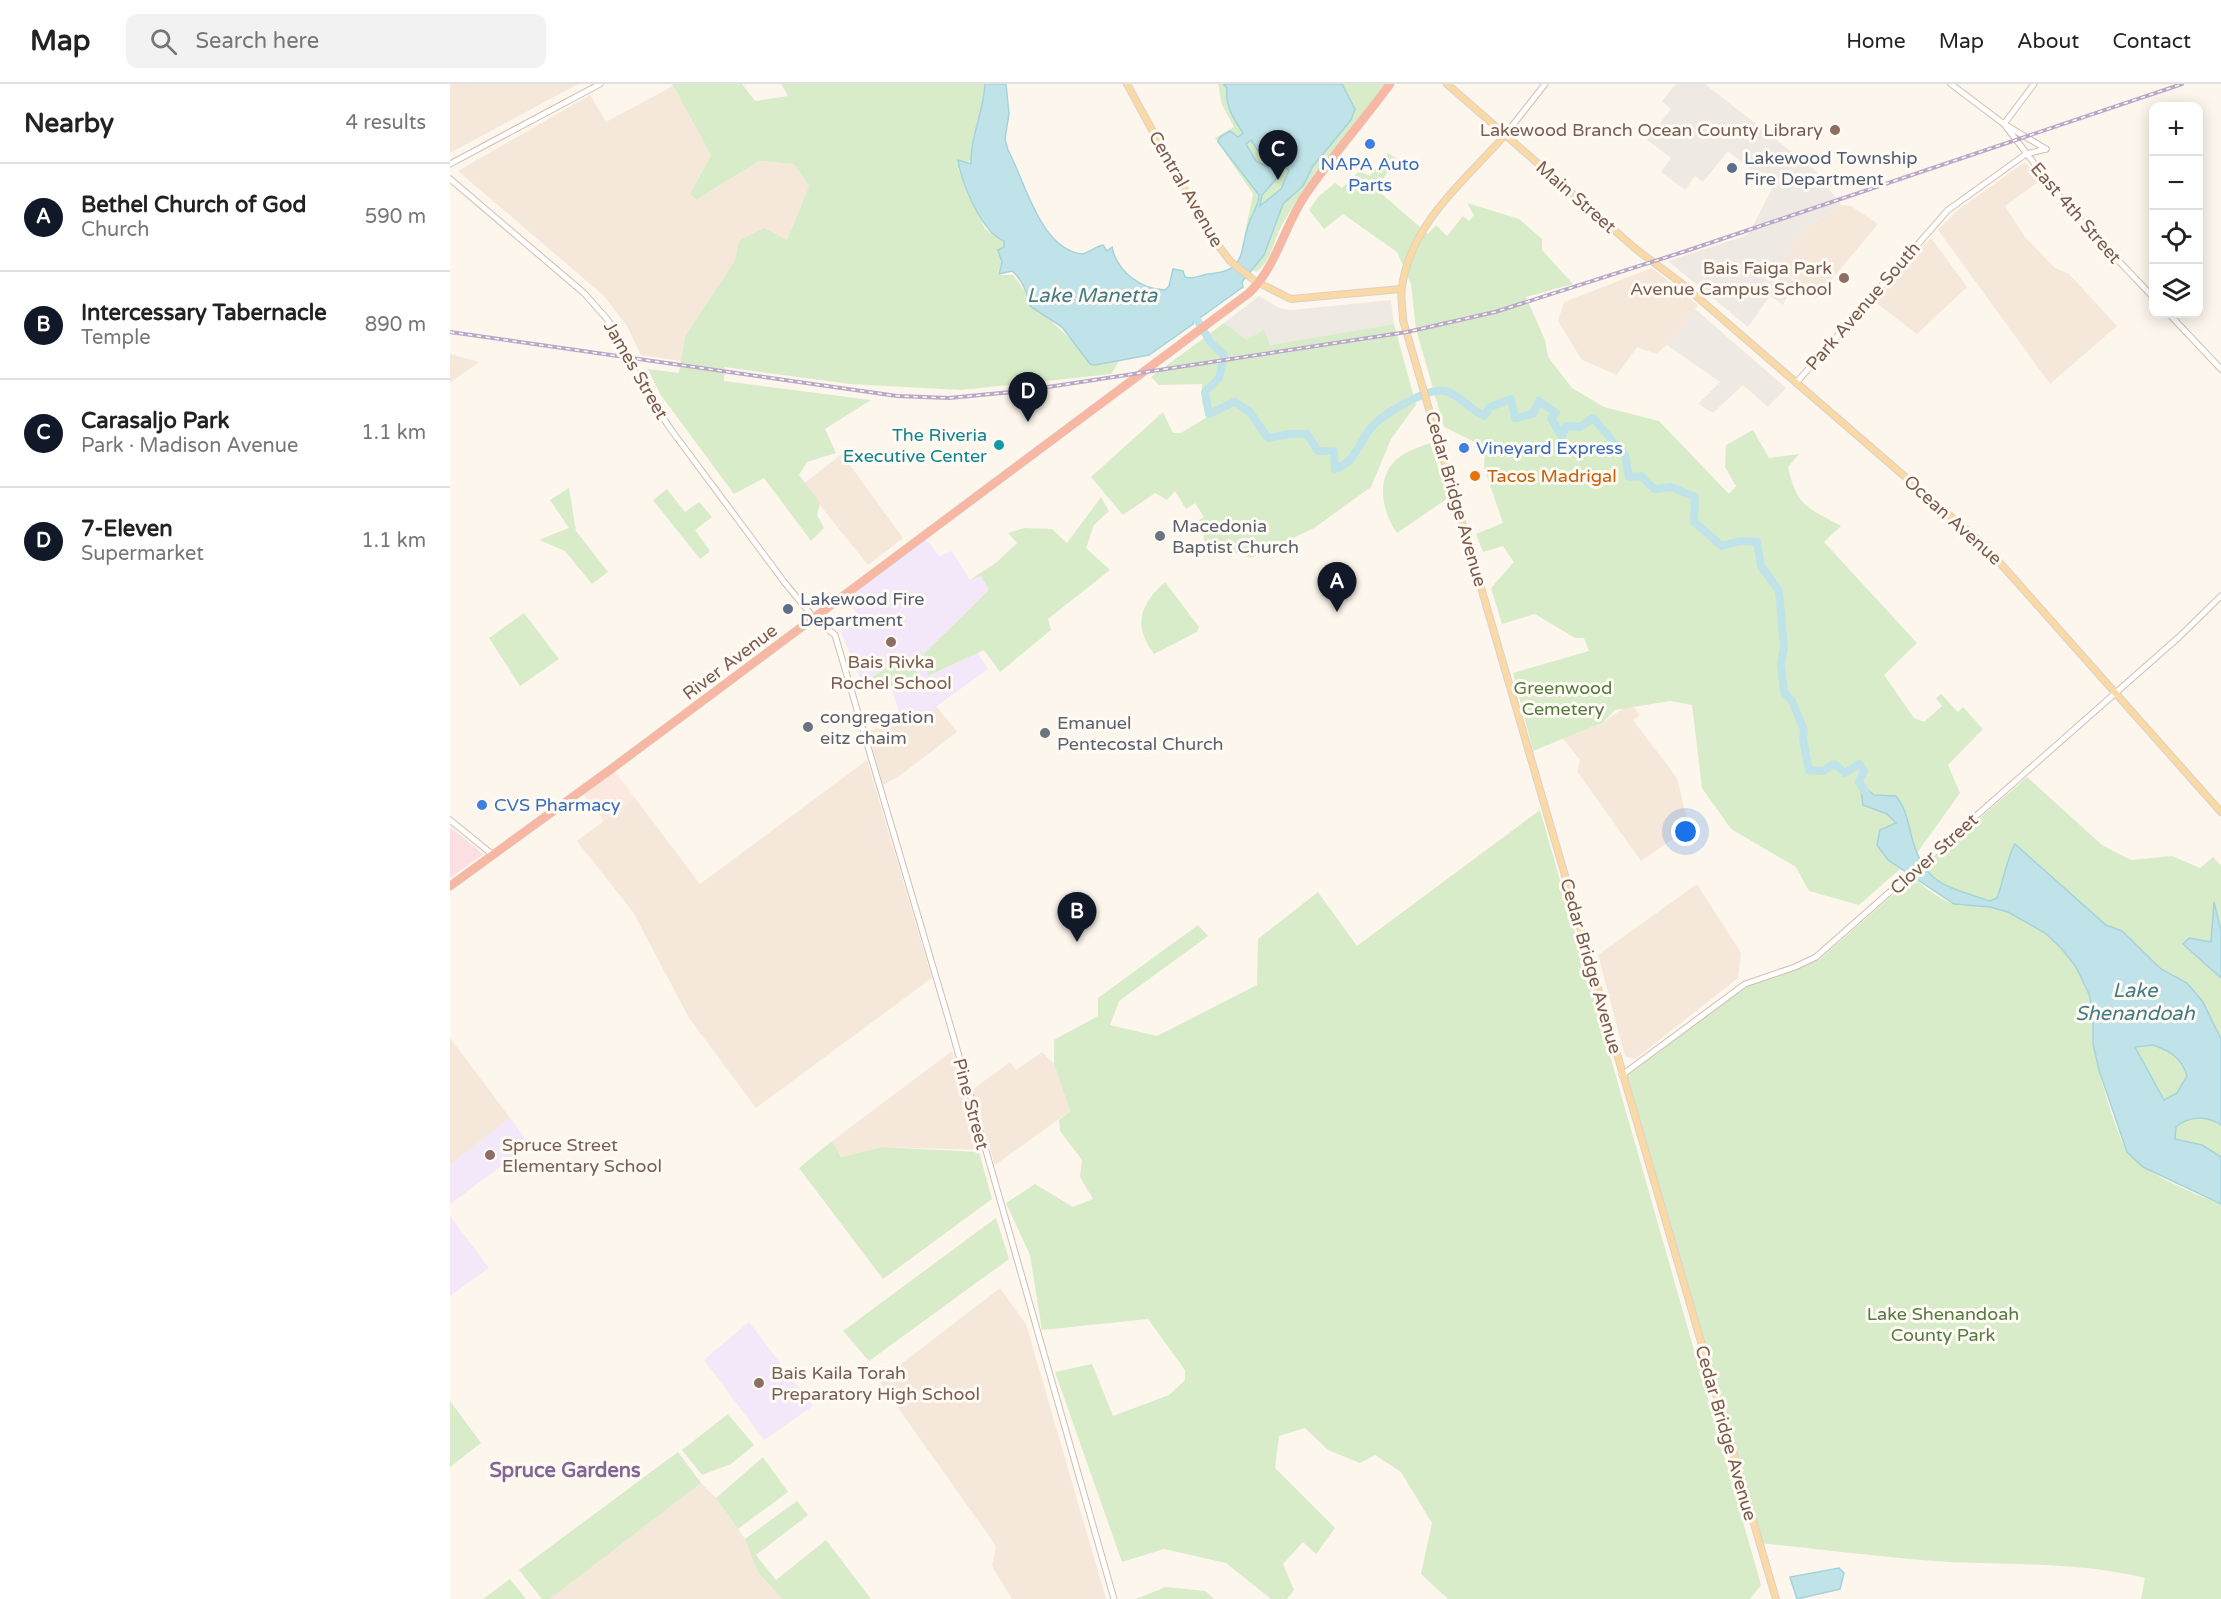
<!DOCTYPE html>
<html lang="en">
<head>
<meta charset="utf-8">
<style>
  body { margin:0; font-family:"Varela Round",sans-serif; background:#f2f2f2; color:#222 }
  .controls { position:absolute; right:18px; top:18px; display:grid; overflow:hidden; border-radius:12px; box-shadow:0 3px 15px #0003 }
  .controls button { width:54px; height:54px; display:grid; place-items:center; padding:0; border:0; border-bottom:2px solid #e0e0e0; background:#fff; color:#222; font:30px sans-serif }
  .you { position:absolute; left:1236px; top:748px; width:21px; height:21px; margin:-15px; border:4px solid #fff; border-radius:50%; background:#1a73e8; box-shadow:0 0 0 9px #1a73e833 }
  .badge { display:grid; place-items:center; width:39px; height:39px; border-radius:50%; background:#111827; color:#fff; font-size:20px; font-weight:700 }
  .pin { position:absolute; translate:-50% -50px; filter:drop-shadow(0 2px 3px #0008) }
  .pin::after { content:''; position:absolute; top:32px; width:21px; height:18px; background:inherit; clip-path:polygon(0 0,100% 0,50% 100%) }
  .list { margin:0; padding:0; list-style:none }
  h2 { display:flex; justify-content:space-between; align-items:center; height:78px; margin:0; padding:0 24px; font-size:26px }
  h2 small { font-size:20px; font-weight:400; color:#767676 }
  .list li { display:grid; grid-template-columns:39px 1fr auto; gap:18px; align-items:center; box-sizing:border-box; height:108px; padding:0 24px; border-top:2px solid #e0e0e0 }
  .list b { display:block; font-size:22px; white-space:nowrap }
  .list p { margin:0; font-size:20px; white-space:nowrap; color:#767676 }
  .list em { font-size:20px; font-style:normal; color:#767676 }
  .icon { flex:none; width:33px; height:33px; fill:none; stroke:currentColor; stroke-width:2; stroke-linecap:round; stroke-linejoin:round }
  .map { position:relative; flex:none; width:1771px; height:1515px; overflow:hidden }
  header { display:flex; align-items:center; gap:36px; box-sizing:border-box; height:84px; padding:0 30px; background:#fff; border-bottom:2px solid #e0e0e0 }
  header strong { font-size:28px }
  nav { display:flex; gap:33px; margin-inline-start:auto; font-size:21px }
  .search { width:420px; height:54px; background:#f2f2f2; display:flex; align-items:center; gap:15px; box-sizing:border-box; padding:0 21px; border-radius:12px; color:#767676; font-size:22px }
  main { display:flex }
  aside { flex:1; background:#fff }
  .map>svg:first-child { display:block }
  .residential { fill:#f5e8da }
  .commercial { fill:#fde8e0 }
  .industrial { fill:#efe9e4 }
  .education { fill:#f3e8fa }
  .medical { fill:#fbdfe3 }
  .green { fill:#d8ecc9 }
  .water { fill:#bfe3e8; stroke:#a5d3da; stroke-width:1.5; fill-rule:evenodd }
  .lines { fill:none; stroke-linecap:round; stroke-linejoin:round }
  .river { stroke:#bfe3e8; stroke-width:8 }
  .minor-casing { stroke:#d1beb0; stroke-width:7 }
  .major-casing { stroke:#dad1cd; stroke-width:8 }
  .highway-casing { stroke:#dad1cd; stroke-width:9 }
  .minor { stroke:#fff; stroke-width:5 }
  .major { stroke:#fbd9a5; stroke-width:6 }
  .highway { stroke:#f7b7a3; stroke-width:8 }
  .rail-casing { stroke:#b9a8c9; stroke-width:4 }
  .rail { stroke:#fffaf3; stroke-width:1.5; stroke-dasharray:4.5; stroke-linecap:butt }
  .education-dot { fill:#8d6e63; stroke:#fffaf3; stroke-width:2 }
  .shop-dot { fill:#3f7fe0; stroke:#fffaf3; stroke-width:2 }
  .service-dot { fill:#5c6f8a; stroke:#fffaf3; stroke-width:2 }
  .culture-dot { fill:#0f9aa8; stroke:#fffaf3; stroke-width:2 }
  .food-dot { fill:#e8710a; stroke:#fffaf3; stroke-width:2 }
  .worship-dot { fill:#6b7280; stroke:#fffaf3; stroke-width:2 }
  .labels { text-anchor:middle; dominant-baseline:central; stroke-width:6; stroke-linejoin:round; paint-order:stroke }
  .education-label { font-size:18px; fill:#785e54; stroke:#fffaf3; text-anchor:end }
  .service-label { font-size:18px; fill:#4e5e75; stroke:#fffaf3; text-anchor:start }
  .shop-label { font-size:18px; fill:#366cbe; stroke:#fffaf3; text-anchor:start }
  .street-label { font-size:18px; fill:#7a5c4d; stroke:#fffaf3 }
  .culture-label { font-size:18px; fill:#0d838f; stroke:#fffaf3; text-anchor:end }
  .food-label { font-size:18px; fill:#c56008; stroke:#fffaf3; text-anchor:start }
  .worship-label { font-size:18px; fill:#5b616d; stroke:#fffaf3; text-anchor:start }
  .park-label { font-size:18px; fill:#537a41; stroke:#fffaf3 }
  .water-label { font-size:20px; font-style:italic; fill:#437c86; stroke:#fffaf3 }
  .neighbourhood-label { font-size:20px; font-weight:bold; fill:#846695; stroke:#fffaf3 }
</style>
</head>
<body>
<header>
<strong>Map</strong>
<div class="search"><svg class="icon" aria-label="search" viewBox="0 0 24 24"><circle cx="10" cy="10" r="6"/><path d="M15 15l6 6"/></svg>Search here</div>
<nav><a>Home</a><a>Map</a><a>About</a><a>Contact</a></nav>
</header>
<main>
<aside>
<h2>Nearby<small>4 results</small></h2>
<ul class="list">
<li><span class="badge">A</span><div><b>Bethel Church of God</b><p>Church</p></div><em>590 m</em></li>
<li><span class="badge">B</span><div><b>Intercessary Tabernacle</b><p>Temple</p></div><em>890 m</em></li>
<li><span class="badge">C</span><div><b>Carasaljo Park</b><p>Park · Madison Avenue</p></div><em>1.1 km</em></li>
<li><span class="badge">D</span><div><b>7-Eleven</b><p>Supermarket</p></div><em>1.1 km</em></li>
</ul>
</aside>
<div class="map">
<svg width="1771" height="1515" viewBox="0 0 1771 1515">
  <rect width="100%" height="100%" fill="#fdf6ec"/>
  <!-- residential -->
  <g class="residential">
    <path d="M0 0H128L0 69Z"/>
    <path d="M223 2 261 71 240 110 246 116 309 77 344 80 359 102 337 156 289 157 285 176 235 252 231 277 191 271 177 242 153 211 8 87 140 11 156 38Z"/>
    <path d="M1575 78 1591 96 1555 122 1575 153 1605 184 1619 190 1667 242 1600 300 1488 146 1508 126Z"/>
    <path d="M1391 121 1401 122 1428 140 1366 214 1329 182 1355 144Z"/>
    <path d="M1481 154 1517 203 1467 250 1425 218Z"/>
    <path d="M1202 184 1248 221 1217 261 1206 270 1187 263 1167 291 1132 276 1108 237 1114 218Z"/>
    <path d="M0 270 29 278 0 299Z"/>
    <path d="M392 370 453 454 418 481 353 400Z"/>
    <path d="M1181 619 1190 631 1183 636 1227 694 1239 744 1191 777 1127 687 1130 676 1113 655 1152 639Z"/>
    <path d="M486 622 507 648 448 693 433 701 418 647 452 637 459 641Z"/>
    <path d="M417 676 482 894 306 1024 239 934 183 828 127 757 185 714 250 800Z"/>
    <path d="M1247 800 1291 869 1288 894 1185 975 1175 972 1148 871Z"/>
    <path d="M0 954 60 1034 0 1081Z"/>
    <path d="M502 967 531 1066 431 1063 391 1073 382 1057Z"/>
    <path d="M592 968 604 980 620 1027 545 1081 522 1006 560 978 566 986Z"/>
    <path d="M550 1204 576 1240 656 1515H562L542 1482 546 1462 429 1297Z"/>
    <path d="M251 1399 266 1414 295 1455 307 1487 332 1515H100Z"/>
  </g>
  <!-- commercial -->
  <path class="commercial" d="M164 686 185 714 154 737 133 709Z"/>
  <!-- industrial -->
  <g class="industrial">
    <path d="M1226 0H1255L1365 86 1391 121 1355 144 1329 182 1345 198 1333 221 1320 212 1298 243 1218 177 1298 151 1323 103 1278 67 1253 98 1245 92 1235 106 1211 88 1221 74 1197 56 1221 25 1212 17Z"/>
    <path d="M809 212 829 224 842 226 941 216 944 240 820 261 797 256 774 239Z"/>
    <path d="M1245 225 1336 304 1318 323 1293 301 1263 329 1248 320 1270 298 1217 261Z"/>
  </g>
  <!-- education -->
  <g class="education">
    <path d="M475 454 489 472 502 467 520 496 531 492 540 506 474 571 478 592 528 569 538 585 459 642 452 637 441 603 468 595 466 572 443 580 412 599 391 548 409 532 395 515Z"/>
    <path d="M60 1034 80 1061 0 1120V1081Z"/>
    <path d="M0 1132 39 1184 0 1212Z"/>
    <path d="M299 1238 363 1322 314 1356 254 1276Z"/>
  </g>
  <!-- medical -->
  <path class="medical" d="M0 743 33 770 0 794Z"/>
  <!-- green -->
  <g class="green">
    <path d="M222 0H292L305 17 338 12 331 0H535C534 25 520 50 522 75L508 85 535 145 558 161 547 191H563L589 226 643 276H670L661 290 511 306 400 300 274 283V297L421 316 375 345 386 369 357 378 349 391 370 419 367 431 374 444 361 457 314 394 284 410 210 310 198 285 229 289 235 252 285 176 289 157 314 144 337 156 359 102 344 80 309 77 246 116 240 110 261 71Z"/>
    <path d="M768 0H936C903 43 858 94 832 141 824 156 821 177 806 188L792 178 790 173 803 110 765 54 784 43 772 21Z"/>
    <path d="M938 69 947 75 926 105 978 150 986 141 997 152 1013 132 1019 137 1024 131 1017 119 1069 135 1092 155V166L1123 200 1076 213 1095 256 1098 273 1122 304 1154 323 1209 337 1279 410 1286 402 1275 383 1276 361 1303 346 1319 374 1349 370 1338 383C1347 423 1357 423 1391 442L1374 458 1467 559 1434 591 1464 634 1474 638 1492 622 1486 614 1491 610 1508 628 1513 623 1533 645 1498 681 1510 709 1467 769 1475 782 1577 693 1652 761 1681 776 1722 772 1750 784 1763 773 1771 782V955L1753 918 1724 891 1711 885 1672 847 1656 841 1561 765 1556 794 1547 814 1540 817 1488 800 1477 788 1452 783C1466 796 1485 814 1504 820 1515 823 1528 821 1540 823 1567 828 1591 844 1610 863 1627 881 1639 902 1643 927 1645 937 1642 948 1643 959 1646 980 1667 1056 1680 1071 1696 1090 1747 1111 1771 1120V1515H1691L1695 1494C1630 1478 1565 1481 1499 1478 1436 1474 1372 1465 1308 1459L1172 991 1285 907 1357 878 1369 876 1463 793 1450 785 1409 821 1359 807 1346 783 1281 745 1252 704 1242 621 1220 617 1165 626 1152 639 1083 667 1063 589 1139 567 1134 554H1125L1085 530 1052 540 1041 504 1064 478 1053 462 1033 468 1026 450 1053 439 1034 384 1035 363 994 343 966 245 961 200 947 168 893 130 874 145 859 126 868 113 885 99 892 104 909 87 920 92Z"/>
    <path d="M774 239 797 256 814 246 820 261 944 240 966 321 941 355 921 403 864 444 801 474 755 458 749 436 754 433 745 419 736 425 725 407 717 416 705 409 673 431 641 393 713 328 723 349H731L757 333 752 318V300L709 301 701 293Z"/>
    <path d="M980 359 998 414 947 449C933 430 926 398 943 379 952 368 967 364 980 359Z"/>
    <path d="M119 404 126 447 158 488 142 500 115 467 89 456 119 444 100 416Z"/>
    <path d="M217 405 235 428 249 418 262 433 245 446 260 467 250 475 203 416Z"/>
    <path d="M651 413 659 427 644 441 636 464 660 486 598 535 601 546 550 588 534 566 478 592 474 570 539 506 531 492 520 496 547 478 567 459 558 449 574 444 602 445 617 459Z"/>
    <path d="M715 498 749 543 747 548 704 570C683 541 689 522 715 498Z"/>
    <path d="M74 529 109 575 70 602 39 554Z"/>
    <path d="M466 572 468 595 419 608 412 599 443 580Z"/>
    <path d="M1090 726 1311 1501 1300 1515H998L971 1490 982 1439 951 1388 925 1371 910 1379 878 1366 855 1344 829 1352 825 1384 885 1444 866 1470 853 1458 833 1480 844 1506 837 1515H821L776 1479 714 1465 672 1478 605 1288 642 1280 663 1332 719 1311 735 1296V1286L698 1235 592 1246 580 1171 556 1119 585 1100 623 1123 643 1115 630 1093 632 1076 610 1047 609 1036 620 1027 604 980V956L648 932V914L748 841 758 852 669 917 660 941 707 952 807 901 808 855 868 808 907 862Z"/>
    <path d="M1703 961C1720 967 1732 974 1737 992L1727 1009 1714 1016 1685 962Z"/>
    <path d="M1736 1034H1762L1771 1041V1073L1752 1061 1725 1055V1043Z"/>
    <path d="M382 1057 391 1073 431 1063 529 1068 542 1115 433 1195 349 1084Z"/>
    <path d="M546 1134 559 1175 419 1277 393 1247Z"/>
    <path d="M0 1317 31 1359 0 1383Z"/>
    <path d="M278 1330 304 1361 281 1380 252 1391 232 1366Z"/>
    <path d="M228 1368 251 1399 100 1515H92L69 1486Z"/>
    <path d="M313 1373 338 1408 288 1445 266 1414Z"/>
    <path d="M347 1417 358 1431 306 1471 326 1496 376 1456 421 1515H332L307 1487 295 1455Z"/>
    <path d="M60 1495 76 1515H33Z"/>
    <path d="M716 1503 755 1507 764 1515H686Z"/>
  </g>
  <!-- water -->
  <g class="water">
    <path d="M535 0H556L559 30 555 55 558 66C575 97 590 165 632 170 636 170 645 163 653 161L657 167 662 163C667 188 691 205 715 206L719 202 723 185 733 187 735 193C744 196 749 191 758 190 796 187 789 171 798 142 801 131 809 122 809 111L768 58 770 53 780 47 788 53 793 49C783 34 775 22 777 4L773 0H892L905 25 901 36 863 82 853 102 833 120 814 171 792 198 793 203 751 233H744L743 240 699 271 645 281 640 280 612 243 580 222C578 210 572 195 562 187L549 190 552 178 548 166 554 163V157C532 149 511 98 508 76L521 80C520 53 534 27 535 0ZM801 56 810 70 839 86 831 105 810 122 812 111 828 93 827 88 806 77 796 60Z"/>
    <path d="M1410 699 1424 711 1446 712C1456 725 1457 735 1461 750 1473 801 1496 802 1540 817L1547 814C1552 802 1559 767 1565 760L1656 841 1672 847 1711 885 1737 899 1753 918 1771 955V1041C1756 1031 1739 1032 1726 1043L1725 1055 1752 1061 1771 1073V1120L1693 1083 1677 1068 1649 986 1643 960V928L1639 910 1626 883 1611 864 1595 849 1558 828 1540 823 1504 820 1438 776 1427 761 1430 746 1446 739 1437 730 1413 721ZM1703 961C1720 967 1732 974 1737 992L1727 1009 1714 1016 1685 963Z"/>
    <path d="M1764 818 1771 847V894L1733 860 1739 854 1761 858Z"/>
    <path d="M1389 1484 1394 1489 1390 1505 1347 1515 1340 1493Z"/>
  </g>
  <g class="lines">
    <!-- river -->
    <path class="river" d="M740 224 761 259 774 271 769 294 755 308 759 330 784 318 799 327 818 354 839 350H857L868 367H884L885 385C906 378 908 359 921 344 931 331 978 303 995 307 1011 311 1019 325 1034 332L1040 323 1061 315 1065 334 1083 330 1089 317 1106 329 1101 334 1112 353 1116 342 1130 343 1143 334 1175 371 1179 393 1191 392 1204 405 1221 403 1245 413 1244 438 1272 462 1290 457 1307 458 1311 482 1329 507 1334 563 1331 580 1334 608 1342 617 1354 646 1353 655 1359 686 1373 687 1384 680 1395 689 1409 680 1414 687 1409 698 1416 709"/>
    <!-- minor casing -->
    <g class="minor-casing">
      <g id="minor">
        <path d="M1501 0 1554 40 1596 65"/>
        <path d="M1554 40 1620 126 1704 214"/>
        <path d="M1554 40 1584 0"/>
        <path d="M1055 51 1095 0"/>
        <path d="M0 80 150 0"/>
        <path d="M0 95 134 209 157 235 167 249 194 306 222 347 335 499 364 534 385 551 499 937 664 1515"/>
        <path d="M1719 230 1771 285"/>
        <path d="M1346 299 1498 126 1576 70 1596 65"/>
        <path d="M0 736 43 771"/>
        <path d="M1172 991 1295 900 1345 883 1366 873 1729 553 1771 512"/>
      </g>
    </g>
    <!-- major casing -->
    <g class="major-casing">
      <g id="major">
        <path d="M677 0 756 145 780 177 805 197 841 215 951 205"/>
        <path d="M997 0 1187 166 1231 199 1534 461 1771 728"/>
        <path d="M1055 51C1015 97 961 138 952 203 950 213 953 225 953 236L1326 1515"/>
      </g>
    </g>
    <!-- highway casing -->
    <g class="highway-casing">
      <path id="highway" d="M0 802 164 683 799 209C827 182 834 142 856 110 882 72 913 37 940 0"/>
    </g>
    <!-- minor -->
    <use href="#minor" class="minor"/>
    <!-- major -->
    <use href="#major" class="major"/>
    <!-- highway -->
    <use href="#highway" class="highway"/>
    <!-- rail casing -->
    <g class="rail-casing">
      <path id="rail" d="M0 248 447 312 499 314 572 307 957 248 1045 228 1236 167 1732 0"/>
    </g>
    <!-- rail -->
    <use href="#rail" class="rail"/>
  </g>
  <!-- markers -->
  <g class="education-dot">
    <circle cx="1385" cy="46" r="6"/>
    <circle cx="1394" cy="194" r="6"/>
    <circle cx="441" cy="558" r="6"/>
    <circle cx="40" cy="1071" r="6"/>
    <circle cx="309" cy="1299" r="6"/>
  </g>
  <g class="shop-dot">
    <circle cx="920" cy="60" r="6"/>
    <circle cx="1014" cy="364" r="6"/>
    <circle cx="32" cy="721" r="6"/>
  </g>
  <g class="service-dot">
    <circle cx="1282" cy="84" r="6"/>
    <circle cx="338" cy="525" r="6"/>
  </g>
  <circle class="culture-dot" cx="549" cy="361" r="6"/>
  <circle class="food-dot" cx="1025" cy="392" r="6"/>
  <g class="worship-dot">
    <circle cx="710" cy="452" r="6"/>
    <circle cx="358" cy="643" r="6"/>
    <circle cx="595" cy="649" r="6"/>
  </g>
  <g class="labels">
    <!-- education labels -->
    <g class="education-label">
      <text x="1373" y="46">Lakewood Branch Ocean County Library</text>
      <text x="1382" y="184">Bais Faiga Park<tspan x="1382" dy="21">Avenue Campus School</tspan></text>
      <text x="441" y="578" text-anchor="middle">Bais Rivka<tspan x="441" dy="21">Rochel School</tspan></text>
      <text x="52" y="1061" text-anchor="start">Spruce Street<tspan x="52" dy="21">Elementary School</tspan></text>
      <text x="321" y="1289" text-anchor="start">Bais Kaila Torah<tspan x="321" dy="21">Preparatory High School</tspan></text>
    </g>
    <!-- service labels -->
    <g class="service-label">
      <text x="1294" y="74">Lakewood Township<tspan x="1294" dy="21">Fire Department</tspan></text>
      <text x="350" y="515">Lakewood Fire<tspan x="350" dy="21">Department</tspan></text>
    </g>
    <!-- shop labels -->
    <g class="shop-label">
      <text x="920" y="80" text-anchor="middle">NAPA Auto<tspan x="920" dy="21">Parts</tspan></text>
      <text x="1026" y="364">Vineyard Express</text>
      <text x="44" y="721">CVS Pharmacy</text>
    </g>
    <!-- street labels -->
    <g class="street-label">
      <text transform="translate(736 105) rotate(60)">Central Avenue</text>
      <text transform="translate(1126 113) rotate(41)">Main Street</text>
      <text transform="translate(1626 129) rotate(49)">East 4th Street</text>
      <text transform="translate(1413 222) rotate(-49)">Park Avenue South</text>
      <text transform="translate(186 286) rotate(60)">James Street</text>
      <text transform="translate(1006 415) rotate(74)">Cedar Bridge Avenue</text>
      <text transform="translate(1503 436) rotate(42)">Ocean Avenue</text>
      <text transform="translate(280 578) rotate(-37)">River Avenue</text>
      <text transform="translate(1484 770) rotate(-42)">Clover Street</text>
      <text transform="translate(1141 882) rotate(74)">Cedar Bridge Avenue</text>
      <text transform="translate(521 1020) rotate(75)">Pine Street</text>
      <text transform="translate(1276 1349) rotate(74)">Cedar Bridge Avenue</text>
    </g>
    <!-- culture labels -->
    <g class="culture-label">
      <text x="537" y="351">The Riveria<tspan x="537" dy="21">Executive Center</tspan></text>
    </g>
    <!-- food labels -->
    <g class="food-label">
      <text x="1037" y="392">Tacos Madrigal</text>
    </g>
    <!-- worship labels -->
    <g class="worship-label">
      <text x="722" y="442">Macedonia<tspan x="722" dy="21">Baptist Church</tspan></text>
      <text x="370" y="633">congregation<tspan x="370" dy="21">eitz chaim</tspan></text>
      <text x="607" y="639">Emanuel<tspan x="607" dy="21">Pentecostal Church</tspan></text>
    </g>
    <!-- park labels -->
    <g class="park-label">
      <text x="1113" y="604">Greenwood<tspan x="1113" dy="21">Cemetery</tspan></text>
      <text x="1493" y="1230">Lake Shenandoah<tspan x="1493" dy="21">County Park</tspan></text>
    </g>
    <!-- water labels -->
    <g class="water-label">
      <text x="642" y="212">Lake Manetta</text>
      <text x="1685" y="907">Lake<tspan x="1685" dy="23">Shenandoah</tspan></text>
    </g>
    <!-- neighbourhood labels -->
    <g class="neighbourhood-label">
      <text x="115" y="1387">Spruce Gardens</text>
    </g>
  </g>
</svg>
<div class="controls">
<button>+</button>
<button>−</button>
<button><svg class="icon" aria-label="locate" viewBox="0 0 24 24"><circle cx="12" cy="12" r="6"/><path d="M12 2v4M12 18v4M2 12h4M18 12h4"/></svg></button>
<button><svg class="icon" aria-label="layers" viewBox="0 0 24 24"><path d="M12 4l9 5-9 5-9-5zM3 14l9 5 9-5"/></svg></button>
</div>
<div class="you"></div>
<div class="pin badge" style="left:887px;top:528px">A</div>
<div class="pin badge" style="left:627px;top:858px">B</div>
<div class="pin badge" style="left:828px;top:96px">C</div>
<div class="pin badge" style="left:578px;top:338px">D</div>
</div>
</main>
</body>
</html>
